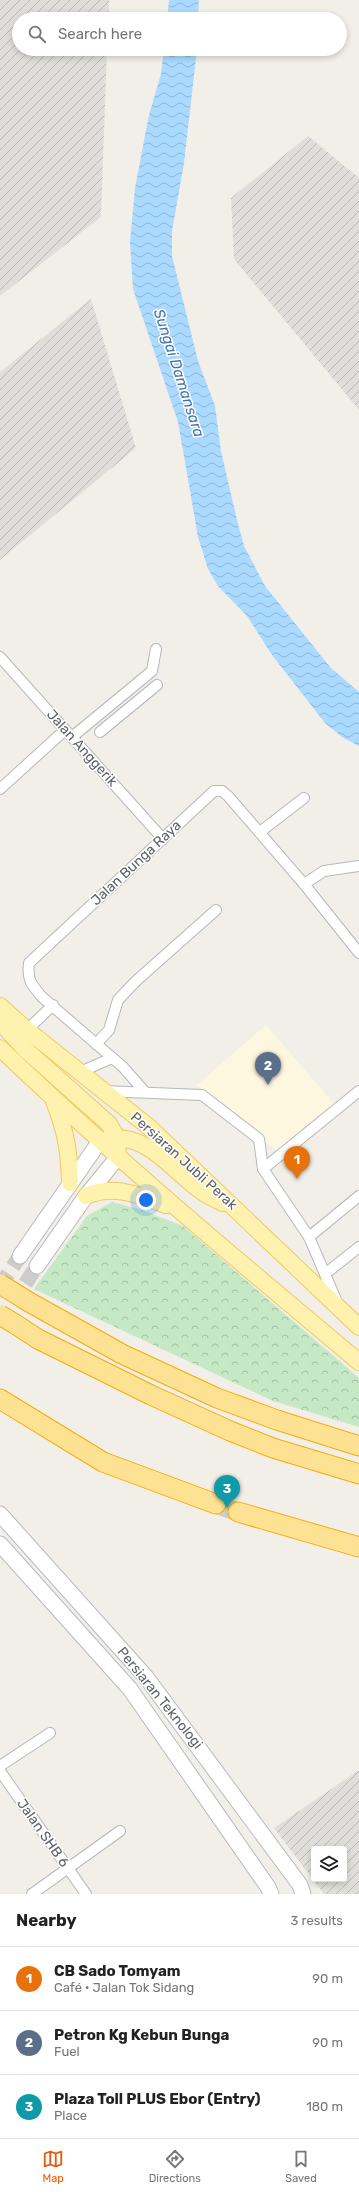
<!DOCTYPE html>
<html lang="en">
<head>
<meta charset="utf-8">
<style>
  body { margin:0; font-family:Rubik,sans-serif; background:#f2f2f2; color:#222 }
  .controls { position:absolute; right:12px; bottom:12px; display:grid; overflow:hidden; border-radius:4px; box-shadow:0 2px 6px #0003 }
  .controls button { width:36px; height:36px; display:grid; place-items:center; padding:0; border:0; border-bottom:1px solid #e0e0e0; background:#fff; color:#222; font:20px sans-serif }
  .you { position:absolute; left:146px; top:1200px; width:14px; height:14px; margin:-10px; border:3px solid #fff; border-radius:50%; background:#1a73e8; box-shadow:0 0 0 6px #1a73e833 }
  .badge { display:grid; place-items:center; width:26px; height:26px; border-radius:50%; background:#ea580c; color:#fff; font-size:13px; font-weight:700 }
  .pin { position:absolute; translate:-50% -33px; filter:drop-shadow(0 1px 2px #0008) }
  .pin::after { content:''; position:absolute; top:21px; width:14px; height:12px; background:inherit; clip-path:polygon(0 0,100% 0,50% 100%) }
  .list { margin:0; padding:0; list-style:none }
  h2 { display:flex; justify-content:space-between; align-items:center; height:52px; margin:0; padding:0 16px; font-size:17px }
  h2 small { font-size:13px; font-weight:400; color:#767676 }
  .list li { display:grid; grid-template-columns:26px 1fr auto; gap:12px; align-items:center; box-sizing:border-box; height:64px; padding:0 16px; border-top:1px solid #e0e0e0 }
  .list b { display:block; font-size:15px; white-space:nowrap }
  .list p { margin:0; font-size:13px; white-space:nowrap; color:#767676 }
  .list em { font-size:13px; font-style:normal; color:#767676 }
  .icon { flex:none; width:22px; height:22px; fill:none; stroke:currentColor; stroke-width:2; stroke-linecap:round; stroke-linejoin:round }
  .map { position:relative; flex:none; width:359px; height:1894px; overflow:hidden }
  .search { position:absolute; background:#fff; box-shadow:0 2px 6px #0003; left:12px; right:12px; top:12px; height:44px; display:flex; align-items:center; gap:10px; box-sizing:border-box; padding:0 14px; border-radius:22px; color:#767676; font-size:15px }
  .sheet { height:244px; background:#fff }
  nav { display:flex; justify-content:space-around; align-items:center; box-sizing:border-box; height:56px; border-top:1px solid #e0e0e0; background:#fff; font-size:11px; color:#767676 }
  nav a { display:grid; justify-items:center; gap:2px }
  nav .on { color:#ea580c }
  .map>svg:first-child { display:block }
  .commercial { fill:#fef7e0 }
  .industrial { fill:url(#industrial-furrows); fill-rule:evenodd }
  .forest { fill:url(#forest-crowns) }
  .water { fill:url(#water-waves) }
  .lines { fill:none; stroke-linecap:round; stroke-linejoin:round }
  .secondary-tunnel { stroke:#ccccc8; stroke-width:15; stroke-dasharray:15 8; stroke-linecap:butt }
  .highway-tunnel { stroke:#ccccc8; stroke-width:19; stroke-dasharray:19 10; stroke-linecap:butt }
  .street-casing { stroke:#b5b8bc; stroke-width:12 }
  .secondary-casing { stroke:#b6babf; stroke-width:17 }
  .primary-casing { stroke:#f2c960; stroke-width:18 }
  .highway-casing { stroke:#f9ab00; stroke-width:21 }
  .street { stroke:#fff; stroke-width:10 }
  .secondary { stroke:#fff; stroke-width:15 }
  .primary { stroke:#fff2af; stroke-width:16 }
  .highway { stroke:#fde293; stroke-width:19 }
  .highway-bridge-casing { stroke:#f9ab00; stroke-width:21; stroke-linecap:butt }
  .highway-bridge { stroke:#fde293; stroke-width:19 }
  .labels { text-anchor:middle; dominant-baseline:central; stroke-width:3; stroke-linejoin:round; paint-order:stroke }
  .street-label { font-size:14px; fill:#5f6368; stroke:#fff }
  .water-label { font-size:15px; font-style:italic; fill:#4174aa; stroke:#fff }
</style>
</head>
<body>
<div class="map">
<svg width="359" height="1894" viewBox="0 0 359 1894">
  <defs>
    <pattern id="industrial-furrows" width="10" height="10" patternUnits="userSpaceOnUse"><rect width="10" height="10" fill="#e0deda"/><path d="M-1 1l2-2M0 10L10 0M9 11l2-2" fill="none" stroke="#b9b8b5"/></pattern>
    <pattern id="forest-crowns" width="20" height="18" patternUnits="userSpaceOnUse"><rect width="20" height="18" fill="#c5e8c5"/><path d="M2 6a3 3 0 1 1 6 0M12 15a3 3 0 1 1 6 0" fill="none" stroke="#a3c0a4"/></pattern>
    <pattern id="water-waves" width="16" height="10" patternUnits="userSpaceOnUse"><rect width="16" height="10" fill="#aadaff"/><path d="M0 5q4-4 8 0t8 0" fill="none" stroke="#8eb4d2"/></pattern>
  </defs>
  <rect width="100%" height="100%" fill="#f1efe8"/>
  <!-- commercial -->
  <path class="commercial" d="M266 1025 336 1106 279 1153 197 1085Z"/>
  <!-- industrial -->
  <g class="industrial">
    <path d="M0 0H109V19H19V49H107L101 217 0 296Z"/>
    <path d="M308 136 359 178V410L234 259 231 198Z"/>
    <path d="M91 299 136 448 0 560V372Z"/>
    <path d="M359 1770V1894H324L274 1828ZM314 1849H344V1879H314Z"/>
  </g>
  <!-- forest -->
  <path class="forest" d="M112 1202 142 1210 183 1226 359 1378V1427L273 1401 34 1289 87 1216Z"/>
  <!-- water -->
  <g class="water">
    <path d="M169 0H199L198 19H167Z"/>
    <path d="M164 49H197L184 163 172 231V256L198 361 215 406 221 451 237 520 244 546 265 586 330 667 359 692V746L342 737 325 723 272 655 247 616 218 586 208 569 198 537 178 422 133 289 130 242 135 188 149 115 161 74Z"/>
  </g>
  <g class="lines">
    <!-- secondary-tunnel -->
    <g class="secondary-tunnel">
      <path d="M0 1286 20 1256"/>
      <path d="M0 1322 37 1266"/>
    </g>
    <!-- highway-tunnel -->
    <path class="highway-tunnel" d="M216 1504 238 1512"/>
    <!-- street casing -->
    <g class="street-casing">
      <g id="street">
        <path d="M0 657 163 839"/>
        <path d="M100 732 157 685"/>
        <path d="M72 737 152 671 156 649"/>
        <path d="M0 789 65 730"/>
        <path d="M260 832 304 798"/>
        <path d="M304 884 324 871 359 866"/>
        <path d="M27 1030 53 1005"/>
        <path d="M96 1044 109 1030 118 1000 136 981 216 910"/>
        <path d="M80 1072 112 1058"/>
        <path d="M103 1091 202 1095 259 1139 263 1169 309 1237 337 1302"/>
        <path d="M145 1092 123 1067 42 997C31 984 27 980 29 963L214 791H222L228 796 304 884 359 953"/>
        <path d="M263 1169 359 1091"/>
        <path d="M309 1237 359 1196"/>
        <path d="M325 1274 359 1247"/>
        <path d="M0 1766 50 1733"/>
        <path d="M0 1771 86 1894"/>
        <path d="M32 1894 120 1831"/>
      </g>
    </g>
    <!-- secondary casing -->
    <g class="secondary-casing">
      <g id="secondary">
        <path d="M20 1256 100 1141"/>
        <path d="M37 1266 86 1196 118 1157"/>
        <path d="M0 1514 146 1677 300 1885 303 1894"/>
        <path d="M0 1544 130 1689 268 1887 271 1894"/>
      </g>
    </g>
    <!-- primary casing -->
    <g class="primary-casing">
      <g id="primary">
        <path d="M0 1006 27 1030 149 1127 359 1327"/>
        <path d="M0 1022 26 1050 109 1124 117 1138 118 1157"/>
        <path d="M0 1048C115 1158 237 1260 359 1362"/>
        <path d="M54 1101C66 1132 69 1150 70 1183"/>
        <path d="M108 1139C149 1132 173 1173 204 1193 210 1197 217 1200 223 1203"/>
        <path d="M86 1196C114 1184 139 1195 166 1205"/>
      </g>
    </g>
    <!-- highway casing -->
    <g class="highway-casing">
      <g id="highway">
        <path d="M29 1302 122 1354 217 1398 277 1420 359 1446"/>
        <path d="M15 1324 38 1339 151 1395 230 1431 273 1448 359 1474"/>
        <path d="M0 1399 103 1462 216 1504"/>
        <path d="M238 1512 359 1547"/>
      </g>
    </g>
    <!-- street -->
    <use href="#street" class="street"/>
    <!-- secondary -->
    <use href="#secondary" class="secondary"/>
    <!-- primary -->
    <use href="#primary" class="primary"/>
    <!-- highway -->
    <use href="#highway" class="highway"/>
    <!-- highway-bridge casing -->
    <g class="highway-bridge-casing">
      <g id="highway-bridge">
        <path d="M0 1284 29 1302"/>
        <path d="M0 1315 15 1324"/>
      </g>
    </g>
    <!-- highway-bridge -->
    <use href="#highway-bridge" class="highway-bridge"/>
  </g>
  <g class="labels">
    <!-- street labels -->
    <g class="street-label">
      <text transform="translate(82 748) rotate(48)">Jalan Anggerik</text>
      <text transform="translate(136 863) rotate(-43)">Jalan Bunga Raya</text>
      <text transform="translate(184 1161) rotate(42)">Persiaran Jubli Perak</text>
      <text transform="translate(160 1698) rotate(51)">Persiaran Teknologi</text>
      <text transform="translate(43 1833) rotate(55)">Jalan SHB 6</text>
    </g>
    <!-- water labels -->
    <g class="water-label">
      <text transform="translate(179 373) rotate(72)">Sungai Damansara</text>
    </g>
  </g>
</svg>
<div class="controls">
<button><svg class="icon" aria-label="layers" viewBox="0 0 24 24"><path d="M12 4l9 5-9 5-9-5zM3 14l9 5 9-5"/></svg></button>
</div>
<div class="you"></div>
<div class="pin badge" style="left:297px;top:1179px;background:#e8710a">1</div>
<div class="pin badge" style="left:268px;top:1085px;background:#5c6f8a">2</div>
<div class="pin badge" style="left:227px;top:1508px;background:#0f9aa8">3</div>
<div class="search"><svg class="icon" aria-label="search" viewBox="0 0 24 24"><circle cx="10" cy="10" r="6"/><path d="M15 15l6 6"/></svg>Search here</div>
</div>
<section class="sheet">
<h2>Nearby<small>3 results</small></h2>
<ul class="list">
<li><span class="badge" style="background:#e8710a">1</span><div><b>CB Sado Tomyam</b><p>Café · Jalan Tok Sidang</p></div><em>90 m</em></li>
<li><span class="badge" style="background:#5c6f8a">2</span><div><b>Petron Kg Kebun Bunga</b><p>Fuel</p></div><em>90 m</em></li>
<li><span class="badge" style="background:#0f9aa8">3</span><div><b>Plaza Toll PLUS Ebor (Entry)</b><p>Place</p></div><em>180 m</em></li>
</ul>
</section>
<nav>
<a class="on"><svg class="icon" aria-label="map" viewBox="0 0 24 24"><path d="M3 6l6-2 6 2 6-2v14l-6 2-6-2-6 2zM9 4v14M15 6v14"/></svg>Map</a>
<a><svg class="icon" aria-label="directions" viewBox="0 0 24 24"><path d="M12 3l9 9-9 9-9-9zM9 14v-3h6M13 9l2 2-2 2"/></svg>Directions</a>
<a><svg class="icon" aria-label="saved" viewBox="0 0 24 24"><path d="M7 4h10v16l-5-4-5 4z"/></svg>Saved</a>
</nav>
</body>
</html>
